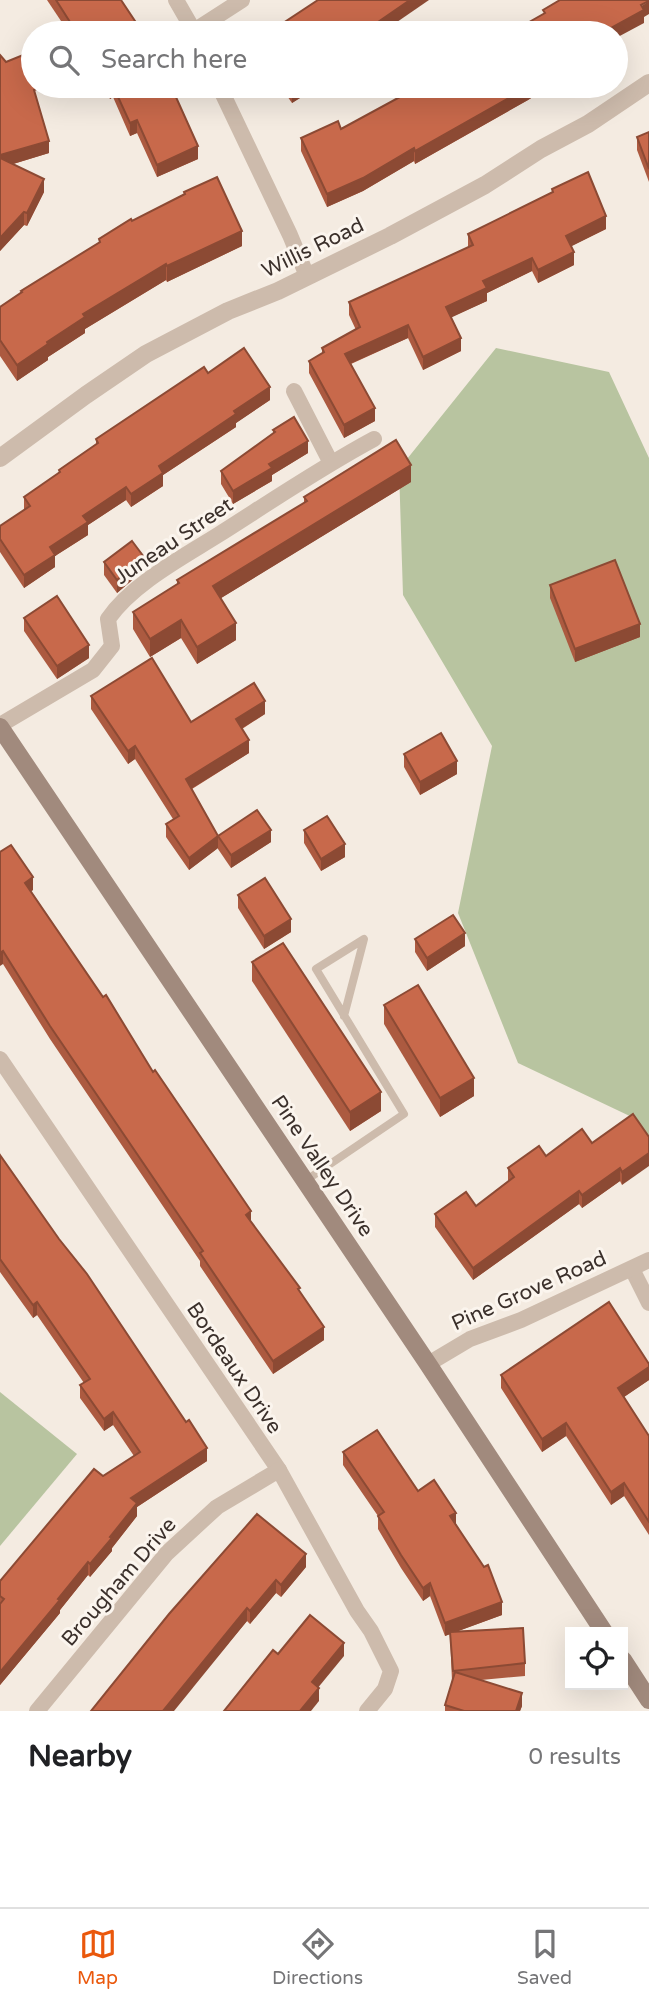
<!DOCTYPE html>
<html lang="en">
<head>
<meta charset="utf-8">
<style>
  body { margin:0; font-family:"Varela Round",sans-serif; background:#f2f2f2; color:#202124 }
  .controls { position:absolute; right:21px; bottom:21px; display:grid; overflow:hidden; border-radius:0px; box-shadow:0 7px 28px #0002 }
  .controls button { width:63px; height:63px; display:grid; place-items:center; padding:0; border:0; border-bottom:2px solid #e0e0e0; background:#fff; color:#202124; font:35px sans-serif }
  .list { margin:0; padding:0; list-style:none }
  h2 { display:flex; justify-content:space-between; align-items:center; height:91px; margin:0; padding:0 28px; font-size:30px }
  h2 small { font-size:23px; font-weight:400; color:#757577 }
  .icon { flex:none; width:38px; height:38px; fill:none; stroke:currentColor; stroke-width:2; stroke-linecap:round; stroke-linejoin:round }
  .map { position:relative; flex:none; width:649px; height:1711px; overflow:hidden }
  .search { position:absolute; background:#fff; box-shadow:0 7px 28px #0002; left:21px; right:21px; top:21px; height:77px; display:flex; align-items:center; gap:18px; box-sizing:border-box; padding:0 24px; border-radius:38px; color:#757577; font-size:26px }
  .sheet { height:196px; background:#fff }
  nav { display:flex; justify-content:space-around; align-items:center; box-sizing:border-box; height:98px; border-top:2px solid #e0e0e0; background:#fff; font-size:19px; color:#757577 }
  nav a { display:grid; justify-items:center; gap:4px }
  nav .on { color:#ea580c }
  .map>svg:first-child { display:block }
  .green { fill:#b8c4a0 }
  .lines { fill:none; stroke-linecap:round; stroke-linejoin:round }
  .service { stroke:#cdbbac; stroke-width:8 }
  .minor { stroke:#cdbbac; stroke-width:16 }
  .tertiary { stroke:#cdbbac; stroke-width:18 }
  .secondary { stroke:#a18a7d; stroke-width:18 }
  .wall { fill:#ac5a40 }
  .shaded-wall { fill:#8c4a34 }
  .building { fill:#c8694b; stroke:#8c4a34; stroke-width:2 }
  .labels { text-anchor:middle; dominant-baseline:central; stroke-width:6; stroke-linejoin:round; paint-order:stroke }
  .street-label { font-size:21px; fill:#3b302b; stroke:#fbf5ee }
</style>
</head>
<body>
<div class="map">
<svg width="649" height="1711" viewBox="0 0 649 1711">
  <rect width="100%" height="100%" fill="#f4ebe1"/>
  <!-- green -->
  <g class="green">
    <path d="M496 348 609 372 649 458V1138L636 1119 518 1063 458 913 492 746 403 595 399 469Z"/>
    <path d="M0 1392 77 1454 0 1546Z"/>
  </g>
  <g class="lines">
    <!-- service -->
    <path class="service" d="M305 1181 404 1114 316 969 364 939 344 1016"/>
    <!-- minor -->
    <g class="minor">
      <path d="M176 0 195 33"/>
      <path d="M194 31 242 0"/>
      <path d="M219 86 290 235 307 276"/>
      <path d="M294 391 331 463"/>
      <path d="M0 725 93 670 112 646 108 619C132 584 183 557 218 535 270 502 320 468 374 439"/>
      <path d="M0 1059 279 1470 357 1611 371 1631 391 1671 385 1689 367 1711"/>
      <path d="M632 1269 649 1303"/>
      <path d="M428 1364 470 1339 521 1320 649 1260"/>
      <path d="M37 1711 167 1553 217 1507 279 1470"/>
    </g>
    <!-- tertiary -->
    <path class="tertiary" d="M0 458 86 395 146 354 228 311 278 291 390 236 485 185 541 149 588 124 649 83"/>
    <!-- secondary -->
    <g class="secondary">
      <path d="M0 727 428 1364 604 1632"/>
      <path d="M623 1660 649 1700"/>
    </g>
  </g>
  <!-- wall -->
  <g class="wall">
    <path d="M47 0H121L143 33H69Z"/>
    <path d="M0 55 37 100 49 153 13 164 44 192 27 226 24 225 0 251Z"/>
    <path d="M101 86H171L198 159 157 177 137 133 130 136 113 97 110 99Z"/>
    <path d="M280 86H319L292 103Z"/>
    <path d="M420 86H550L528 100 415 164 414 161 363 191 327 207 301 151V138L341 129Z"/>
    <path d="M649 132V182L637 150V137Z"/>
    <path d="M552 189 606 229 571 246 574 265 538 283 532 271 487 293V301L451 317 461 351 423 370 408 338 351 364 375 421 344 438 309 373V361L322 354V348L356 330 349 315V302L468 247V234L552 192Z"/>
    <path d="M184 192 242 246 167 282 166 280 85 329V333L48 357V360L17 381 0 356V307L21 293V291L99 243V239L184 194Z"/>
    <path d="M208 373 270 400 236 423V427L163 475V486L131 507 126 500 88 525V535L55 556V567L24 588 0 552V526L24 510V497L59 473V470L96 444V439Z"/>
    <path d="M273 430 308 453 272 475V481L233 504 221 484V471L273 433Z"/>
    <path d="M411 482 221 598 236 640 197 664 181 638 150 657 133 629V612L177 584V580L304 503V497Z"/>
    <path d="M104 562 144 570 117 593 104 575Z"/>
    <path d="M550 585 640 637 575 662 550 598Z"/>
    <path d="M24 618 89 658 57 679 24 631Z"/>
    <path d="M91 696 191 722 265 714 242 729 249 753 192 789 218 848 189 870 166 837V824L173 819 135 759 128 764 91 709Z"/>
    <path d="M404 754 457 774 420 795 404 767Z"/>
    <path d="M304 830 345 857 321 871 304 843Z"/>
    <path d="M218 836 271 842 231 868 218 849Z"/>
    <path d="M0 852 33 890 31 891 153 1072 251 1222 300 1292 324 1340 273 1374 200 1266V1261L50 1039 3 964Z"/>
    <path d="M238 895 291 932 264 949 238 908Z"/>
    <path d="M415 939 465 946 427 971 415 952Z"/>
    <path d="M252 962 381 1111 350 1131 252 981Z"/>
    <path d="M384 1005 474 1096 440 1117 384 1024Z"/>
    <path d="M633 1114 622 1185 620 1181 582 1208 579 1204 473 1280 435 1227V1214L476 1206 508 1181V1168L546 1156 592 1143Z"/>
    <path d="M0 1155 207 1461 137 1507V1516L112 1548V1551L90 1577 88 1575 60 1610V1613L0 1685V1581L103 1476 134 1456 113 1425 104 1431 80 1398V1385L84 1383 37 1315 33 1318 0 1272Z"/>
    <path d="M501 1375 649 1380 624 1397 649 1436V1535L624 1496 611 1505 566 1436 542 1452 501 1388Z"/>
    <path d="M343 1452 418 1491 456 1524 502 1615 455 1632 525 1663V1676L481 1680 522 1706 520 1711H445V1705L452 1681 450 1634 445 1636 430 1596 423 1601 401 1568 378 1529V1516L343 1465Z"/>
    <path d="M306 1567 281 1597 276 1593 250 1624 247 1621 217 1657 169 1614Z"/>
  </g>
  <!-- shaded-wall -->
  <g class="shaded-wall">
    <path d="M410 0H429L381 33H362Z"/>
    <path d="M649 1V14L644 17V23L616 38V33H602Z"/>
    <path d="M110 86H113V97L110 99Z"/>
    <path d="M299 86H319L292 103V91Z"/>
    <path d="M530 86H550L528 100 415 164V151Z"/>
    <path d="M137 120V133L130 136V123Z"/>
    <path d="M49 141V153L0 168V155Z"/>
    <path d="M198 146V159L157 177V165Z"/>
    <path d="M414 148V161L363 191 327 207V194Z"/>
    <path d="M44 179V192L27 226V213Z"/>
    <path d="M24 212V225L0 251V238Z"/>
    <path d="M606 216V229L566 249V236Z"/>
    <path d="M242 231V246L167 282V266Z"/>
    <path d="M574 252V265L538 283V270Z"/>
    <path d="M532 258V271L487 293V301L446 320V307L483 281Z"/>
    <path d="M166 264V280L85 329V333L48 357V360L17 381V365L83 314Z"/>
    <path d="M408 325V338L345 366V354Z"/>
    <path d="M461 338V351L423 370V357Z"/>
    <path d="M270 387V400L236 423V427L163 475V486L131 507V494L159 466 234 411Z"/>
    <path d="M375 408V421L344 438V425Z"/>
    <path d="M308 441V453L272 475V481L233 504V491L269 464Z"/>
    <path d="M411 465V482L213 603V586Z"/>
    <path d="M126 487V500L88 525V535L55 556V567L24 588V575L50 547 83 516Z"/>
    <path d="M144 557V570L117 593V580Z"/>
    <path d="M181 620V638L150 657V639Z"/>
    <path d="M236 623V640L197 664V647Z"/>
    <path d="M640 624V637L575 662V649Z"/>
    <path d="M89 645V658L57 679V666Z"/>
    <path d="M265 701V714L236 732V719Z"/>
    <path d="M249 740V753L186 792V779Z"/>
    <path d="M135 746V759L128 764V751Z"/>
    <path d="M457 761V774L420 795V782Z"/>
    <path d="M271 830V842L231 868V855Z"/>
    <path d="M218 836V848L189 870V858Z"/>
    <path d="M345 844V857L321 871V859Z"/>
    <path d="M33 877V890L25 895V883Z"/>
    <path d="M291 919V932L264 949V936Z"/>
    <path d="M465 933V946L427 971V958Z"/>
    <path d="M3 951V964L0 966V953Z"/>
    <path d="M474 1078V1096L440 1117V1098Z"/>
    <path d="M381 1092V1111L350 1131V1112Z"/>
    <path d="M649 1153V1166L622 1185V1172Z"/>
    <path d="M620 1168V1181L582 1208V1195Z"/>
    <path d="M579 1191V1204L473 1280V1268Z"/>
    <path d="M251 1211V1224L246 1215Z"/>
    <path d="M37 1302V1315L33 1318V1305Z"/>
    <path d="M324 1327V1340L273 1374V1361Z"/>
    <path d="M649 1367V1380L618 1401V1388Z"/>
    <path d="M113 1412V1425L104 1431V1419Z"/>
    <path d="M566 1423V1436L542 1452V1439Z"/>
    <path d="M207 1448V1461L137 1507V1516L112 1548V1551L90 1577V1564L110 1537 131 1498Z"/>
    <path d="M624 1483V1496L611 1505V1492Z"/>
    <path d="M456 1513V1526L450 1516Z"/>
    <path d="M306 1554V1567L281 1597V1585Z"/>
    <path d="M88 1562V1575L60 1610V1613L0 1685V1672Z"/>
    <path d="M276 1580V1593L250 1624V1611Z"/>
    <path d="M430 1583V1596L423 1601V1588Z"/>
    <path d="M502 1602V1615L445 1636V1623Z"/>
    <path d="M247 1608V1621L174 1711H163Z"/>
    <path d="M344 1643V1656L312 1695V1682Z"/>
    <path d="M319 1688V1701L311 1711H300Z"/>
    <path d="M522 1693V1706L520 1711H516Z"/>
  </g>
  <!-- building -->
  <g class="building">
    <path d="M56 0H121L143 33H77Z"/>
    <path d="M318 0H410L362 33H268Z"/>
    <path d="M560 0H649V1L641 5 644 10 602 33H510L545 13 543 10Z"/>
    <path d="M0 55 6 62 23 55 33 80V86H36L37 89 34 90 49 141 0 155Z"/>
    <path d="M113 86H171L198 146 157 165 137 120 130 123Z"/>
    <path d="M289 86H299L292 91Z"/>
    <path d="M420 86H530L415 151 414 148 363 178 327 194 301 138 338 121 341 129Z"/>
    <path d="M649 132V169L637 137Z"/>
    <path d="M0 158 44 179 27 213 24 212 0 238Z"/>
    <path d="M588 172 606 216 566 236 574 252 538 270 532 258 483 281 487 288 446 307 461 338 423 357 408 325 345 354 375 408 344 425 309 361 324 352 322 348 360 327 349 302 473 245 468 234 553 192 552 189Z"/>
    <path d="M217 177 242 231 167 266 166 264 83 314 85 317 47 342 48 344 17 365 0 340V307L22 292 21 291 100 242 99 239 131 219 132 221 185 194 184 192Z"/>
    <path d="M244 348 270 387 234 411 236 414 159 466 163 473 131 494 126 487 83 516 88 522 50 547 55 555 24 575 0 539V526L30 506 24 497 60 472 59 470 98 443 96 439 204 367 208 373Z"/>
    <path d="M294 417 308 441 269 464 272 468 233 491 221 471 275 432 273 430Z"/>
    <path d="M396 440 411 465 213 586 236 623 197 647 181 620 150 639 133 612 179 583 177 580 307 501 304 497Z"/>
    <path d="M132 541 144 557 117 580 104 562Z"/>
    <path d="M615 560 640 624 575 649 550 585Z"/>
    <path d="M57 596 89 645 57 666 24 618Z"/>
    <path d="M152 658 191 722 254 683 265 701 236 719 249 740 186 779 218 836 189 858 166 824 179 816 135 746 128 751 91 696Z"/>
    <path d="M441 733 457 761 420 782 404 754Z"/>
    <path d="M257 810 271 830 231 855 218 836Z"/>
    <path d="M327 816 345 844 321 859 304 830Z"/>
    <path d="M11 845 33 877 25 883 103 997 106 995 153 1072 155 1070 251 1211 246 1215 300 1288 298 1289 324 1327 273 1361 200 1253 203 1251 50 1026 3 951 0 953V852Z"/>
    <path d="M265 878 291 919 264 936 238 895Z"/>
    <path d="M453 915 465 933 427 958 415 939Z"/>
    <path d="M283 943 381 1092 350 1112 252 962Z"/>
    <path d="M418 985 474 1078 440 1098 384 1005Z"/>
    <path d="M633 1114 649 1137V1153L622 1172 620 1168 582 1195 579 1191 473 1268 435 1214 466 1192 476 1206 514 1177 508 1168 539 1146 546 1156 582 1129 592 1143Z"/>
    <path d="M0 1155 59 1239 87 1274 186 1422 189 1420 207 1448 131 1498 137 1503 110 1537 112 1538 90 1564 88 1562 58 1599 60 1600 0 1672V1604L4 1599 0 1596V1581L94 1469 103 1476 140 1452 113 1412 104 1419 80 1385 90 1379 37 1302 33 1305 0 1259Z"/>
    <path d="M609 1302 649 1364V1367L618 1388 649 1436V1522L624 1483 611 1492 566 1423 542 1439 501 1375Z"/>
    <path d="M377 1430 418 1491 434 1480 456 1513 450 1516 484 1567 488 1565 502 1602 445 1623 430 1583 423 1588 401 1555 378 1516 384 1512 343 1452Z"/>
    <path d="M257 1514 306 1554 281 1585 276 1580 250 1611 247 1608 163 1711H91L169 1614Z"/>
    <path d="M310 1615 344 1643 312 1682 319 1688 300 1711H224L273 1650 278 1654Z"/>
    <path d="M523 1628 525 1663 453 1671 450 1632Z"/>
    <path d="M455 1672 522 1693 516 1711H464L445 1705Z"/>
  </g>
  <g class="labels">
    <!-- street labels -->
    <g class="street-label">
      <text transform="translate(313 248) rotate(-26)">Willis Road</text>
      <text transform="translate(174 541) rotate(-34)">Juneau Street</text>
      <text transform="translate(322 1166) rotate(56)">Pine Valley Drive</text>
      <text transform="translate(529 1291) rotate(-24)">Pine Grove Road</text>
      <text transform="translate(234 1368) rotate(56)">Bordeaux Drive</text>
      <text transform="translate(119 1582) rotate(-49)">Brougham Drive</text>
    </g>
  </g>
</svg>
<div class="controls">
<button><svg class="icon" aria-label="locate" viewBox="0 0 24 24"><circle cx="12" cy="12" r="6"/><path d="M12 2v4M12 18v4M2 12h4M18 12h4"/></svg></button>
</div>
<div class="search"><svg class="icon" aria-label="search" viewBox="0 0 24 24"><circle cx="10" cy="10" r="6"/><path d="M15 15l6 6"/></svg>Search here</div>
</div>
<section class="sheet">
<h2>Nearby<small>0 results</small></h2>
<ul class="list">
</ul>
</section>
<nav>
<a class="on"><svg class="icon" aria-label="map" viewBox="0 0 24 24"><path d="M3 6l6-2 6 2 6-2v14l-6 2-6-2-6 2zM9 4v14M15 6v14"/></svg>Map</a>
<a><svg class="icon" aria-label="directions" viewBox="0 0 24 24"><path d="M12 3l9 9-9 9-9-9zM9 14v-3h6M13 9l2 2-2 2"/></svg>Directions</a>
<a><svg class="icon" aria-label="saved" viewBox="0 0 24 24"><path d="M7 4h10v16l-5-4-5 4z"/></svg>Saved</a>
</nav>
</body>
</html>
